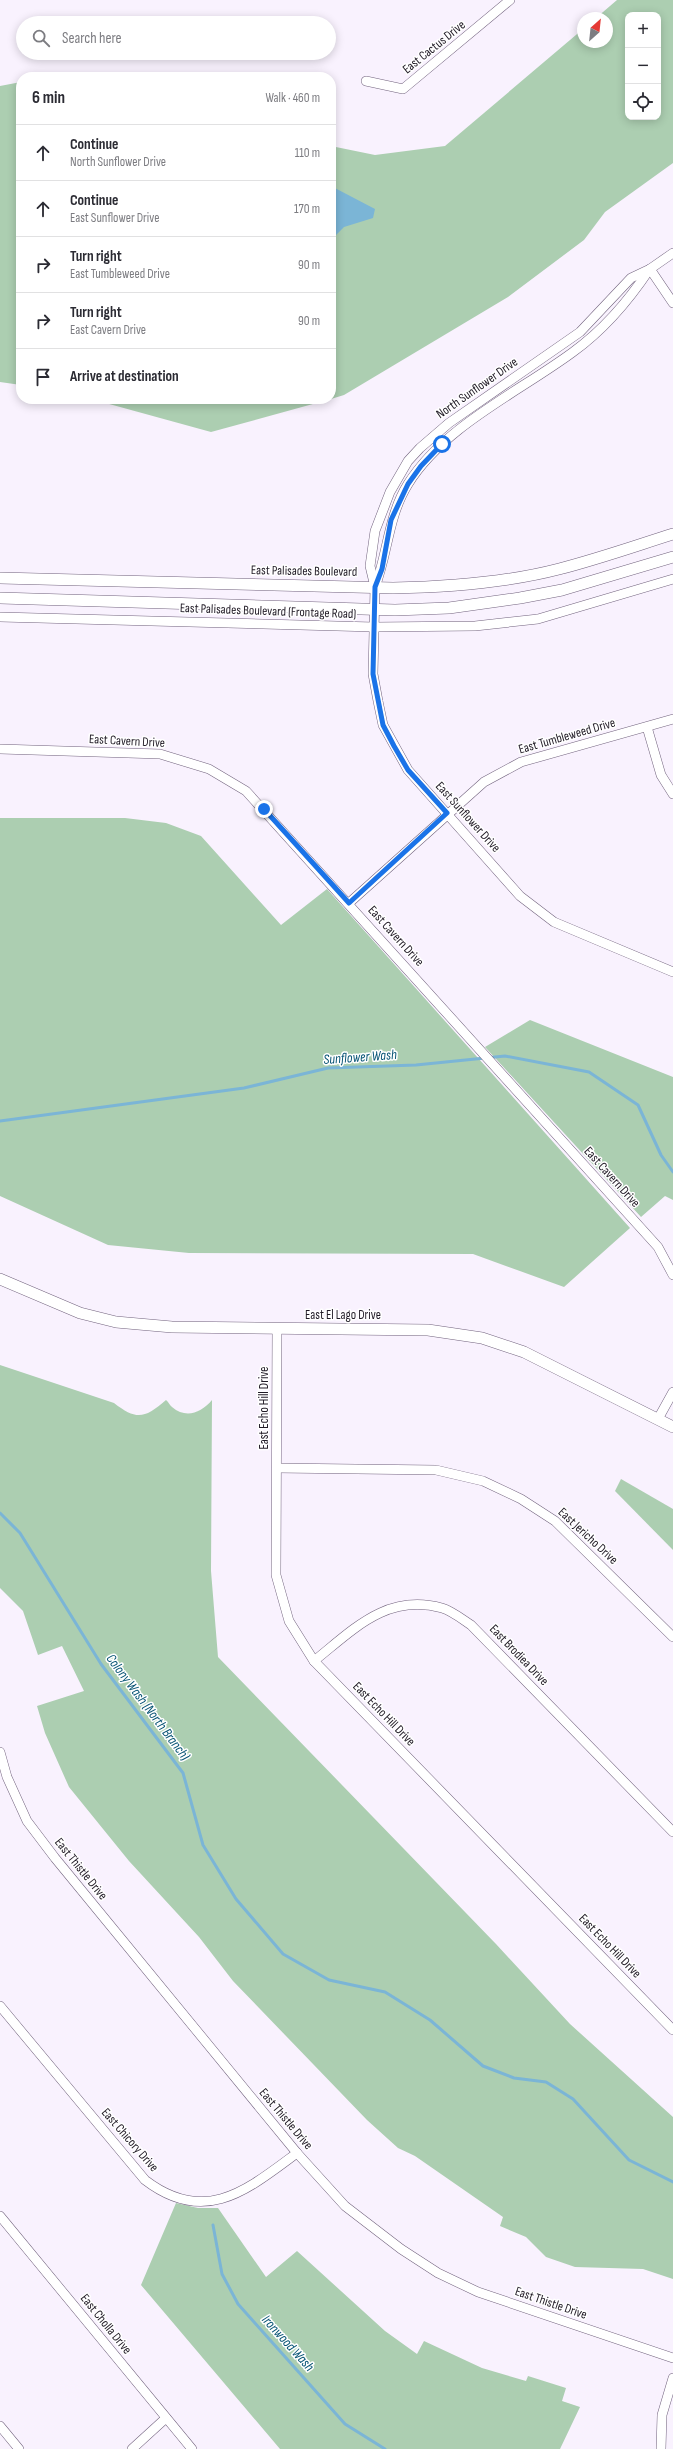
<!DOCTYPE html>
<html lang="en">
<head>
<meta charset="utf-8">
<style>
  body { margin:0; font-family:"Sofia Sans Condensed",sans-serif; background:#f7f7f7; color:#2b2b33 }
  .controls { position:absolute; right:12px; top:12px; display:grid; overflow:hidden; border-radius:8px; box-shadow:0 2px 10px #0003 }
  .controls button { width:36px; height:36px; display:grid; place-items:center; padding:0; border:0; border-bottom:1px solid #e1e1e2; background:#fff; color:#2b2b33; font:20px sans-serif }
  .compass { position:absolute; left:577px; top:12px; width:36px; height:36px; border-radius:50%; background:#fff; box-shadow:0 2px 10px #0003; rotate:27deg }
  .stop { position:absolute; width:12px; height:12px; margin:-9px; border:3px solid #1a73e8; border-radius:50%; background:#fff }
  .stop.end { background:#1a73e8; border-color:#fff; box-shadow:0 1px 4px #0008 }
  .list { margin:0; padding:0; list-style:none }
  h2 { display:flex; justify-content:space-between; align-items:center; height:52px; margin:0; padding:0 16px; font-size:17px }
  h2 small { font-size:13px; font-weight:400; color:#7c7c81 }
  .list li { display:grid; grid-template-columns:26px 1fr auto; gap:12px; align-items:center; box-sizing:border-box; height:56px; padding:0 16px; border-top:1px solid #e1e1e2 }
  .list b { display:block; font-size:15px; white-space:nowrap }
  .list p { margin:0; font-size:13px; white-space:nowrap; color:#7c7c81 }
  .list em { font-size:13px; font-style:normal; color:#7c7c81 }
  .icon { flex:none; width:22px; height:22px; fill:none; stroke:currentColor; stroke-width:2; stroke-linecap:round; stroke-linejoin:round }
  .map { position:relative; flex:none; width:673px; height:2449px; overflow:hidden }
  .search { position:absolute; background:#fff; box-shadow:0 2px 10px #0003; left:16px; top:16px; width:320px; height:44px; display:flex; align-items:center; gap:10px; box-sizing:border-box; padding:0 14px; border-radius:22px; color:#7c7c81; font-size:15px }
  .panel { position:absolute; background:#fff; box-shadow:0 2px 10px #0003; left:16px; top:72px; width:320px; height:332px; border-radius:16px }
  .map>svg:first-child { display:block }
  .green { fill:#acceb1; fill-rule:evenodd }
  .water { fill:#7bb5d6 }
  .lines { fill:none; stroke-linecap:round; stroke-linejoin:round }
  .stream { stroke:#7bb5d6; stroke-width:3 }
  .minor-casing { stroke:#72637e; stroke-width:10 }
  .tertiary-casing { stroke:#72637e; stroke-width:12 }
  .minor { stroke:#fff; stroke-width:9 }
  .tertiary { stroke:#fff; stroke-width:11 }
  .route { stroke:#1a73e8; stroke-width:5 }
  .labels { text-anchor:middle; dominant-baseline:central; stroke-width:3; stroke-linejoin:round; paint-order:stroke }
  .street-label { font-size:13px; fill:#201a25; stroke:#fff }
  .water-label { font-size:14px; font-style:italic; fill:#065374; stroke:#fff }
</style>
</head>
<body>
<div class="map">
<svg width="673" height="2449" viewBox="0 0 673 2449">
  <rect width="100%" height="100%" fill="#f9f2fe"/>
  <!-- green -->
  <g class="green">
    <path d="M617 0H673V163L605 212 584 240 508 297 344 395 331 399V146L375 155 445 146 583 29V42H607V18H596ZM628 15H658V117H628Z"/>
    <path d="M21 82V385L0 382V86Z"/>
    <path d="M91 399H331L211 432Z"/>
    <path d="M0 818H125L166 823 201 836 281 925 327 889 630 1228 564 1287 473 1254 189 1253 108 1245 0 1196Z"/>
    <path d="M530 1020 673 1077V1200L665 1196 641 1217 485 1047Z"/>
    <path d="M0 1365 114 1403C137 1421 145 1418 166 1400 169 1402 169 1405 172 1407 186 1419 201 1413 212 1400L211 1571 218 1657 496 1944 570 2024 673 2117V2279L643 2269 575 2267 546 2257 526 2237 500 2226 503 2217 415 2156 398 2148 367 2120 233 1981 199 1937 129 1861 69 1787 45 1733 37 1706 84 1691 62 1646 38 1655 23 1611 0 1588Z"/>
    <path d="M621 1479 673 1509V1550L615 1491Z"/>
    <path d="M176 2203 198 2208H218L266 2277 297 2251 385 2331 417 2354 424 2341 482 2368 526 2381 528 2376 566 2388 562 2401 580 2407 560 2449H280L141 2285Z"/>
  </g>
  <!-- water -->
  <path class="water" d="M331 186 375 209 373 218 344 227 331 240Z"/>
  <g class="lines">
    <!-- stream -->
    <g class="stream">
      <path d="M0 1121 244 1088 328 1068 416 1065 505 1056 589 1072 638 1105 661 1155 673 1172"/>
      <path d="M0 1513 20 1533 101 1664 183 1773 203 1845 236 1899 283 1954 329 1980 385 1992 430 2020 483 2066 514 2078 546 2082 573 2099 629 2160 673 2182"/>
      <path d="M213 2225 222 2274 238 2304 345 2424 385 2449"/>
    </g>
    <!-- minor casing -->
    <g class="minor-casing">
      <g id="minor">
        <path d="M366 81 403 89 510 0"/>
        <path d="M673 253 650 269 631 278 580 332 449 423 420 448 408 461 390 492 375 531 370 566 375 587 373 674 378 701 383 725 408 770 520 896 554 922 673 972"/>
        <path d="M650 269 673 303"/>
        <path d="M375 587C388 553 388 516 408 484 444 426 519 392 573 352 602 331 629 300 649 270"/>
        <path d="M0 617 374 627 475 626 538 619 673 579"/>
        <path d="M647 727 661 775 673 794"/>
        <path d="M0 749 160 754 209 769 246 791 658 1247 673 1275"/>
        <path d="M349 903 484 782 521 762 673 719"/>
        <path d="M277 1329 276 1575 289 1621 314 1661 673 2030"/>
        <path d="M658 1419 673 1392"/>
        <path d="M277 1468 436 1470 483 1481 521 1499 555 1521 673 1637"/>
        <path d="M314 1661C354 1629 387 1593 442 1608 452 1611 462 1619 471 1625L673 1832"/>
        <path d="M0 1752 7 1777 27 1821 55 1858 297 2153 345 2206 401 2249 438 2273 478 2292 673 2358"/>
        <path d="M0 2006 145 2180C205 2226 247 2190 297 2153"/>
        <path d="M0 2216 192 2449"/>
        <path d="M0 2426 19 2449"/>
        <path d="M132 2449 166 2418"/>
        <path d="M661 2449 662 2415 673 2378"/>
      </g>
    </g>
    <!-- tertiary casing -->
    <g class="tertiary-casing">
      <g id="tertiary">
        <path d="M0 578 393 588C449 587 505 583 559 569 598 559 635 546 673 534"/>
        <path d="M0 598 395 610 449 608 520 598 562 590 673 557"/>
        <path d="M0 1279 80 1313 116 1322 172 1327 428 1330 482 1338 524 1352 673 1427"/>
      </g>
    </g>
    <!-- minor -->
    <use href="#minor" class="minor"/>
    <!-- tertiary -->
    <use href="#tertiary" class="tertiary"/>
  </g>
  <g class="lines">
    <!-- route -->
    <path class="route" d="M264 809 349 903 447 813 408 770 394 746 383 725 373 674 375 587 382 569 391 520 408 484 421 466 442 444"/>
  </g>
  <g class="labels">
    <!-- street labels -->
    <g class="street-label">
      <text transform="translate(434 47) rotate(-39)">East Cactus Drive</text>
      <text transform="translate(477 388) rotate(-35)">North Sunflower Drive</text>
      <text transform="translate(304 571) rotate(1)">East Palisades Boulevard</text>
      <text transform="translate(268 611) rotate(2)">East Palisades Boulevard (Frontage Road)</text>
      <text transform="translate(567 736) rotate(-16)">East Tumbleweed Drive</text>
      <text transform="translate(127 741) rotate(3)">East Cavern Drive</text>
      <text transform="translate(468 817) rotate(48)">East Sunflower Drive</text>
      <text transform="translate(396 936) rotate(48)">East Cavern Drive</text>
      <text transform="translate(612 1177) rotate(48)">East Cavern Drive</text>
      <text x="343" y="1315">East El Lago Drive</text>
      <text transform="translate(264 1408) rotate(-90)">East Echo Hill Drive</text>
      <text transform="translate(588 1536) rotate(43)">East Jericho Drive</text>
      <text transform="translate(519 1655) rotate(46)">East Brodiea Drive</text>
      <text transform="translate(384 1714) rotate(46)">East Echo Hill Drive</text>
      <text transform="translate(81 1869) rotate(51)">East Thistle Drive</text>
      <text transform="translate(610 1946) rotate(46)">East Echo Hill Drive</text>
      <text transform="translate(286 2119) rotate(50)">East Thistle Drive</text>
      <text transform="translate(130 2140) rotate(49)">East Chicory Drive</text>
      <text transform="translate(551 2303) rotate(19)">East Thistle Drive</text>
      <text transform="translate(106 2324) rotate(51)">East Cholla Drive</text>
    </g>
    <!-- water labels -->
    <g class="water-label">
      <text transform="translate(360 1057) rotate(-4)">Sunflower Wash</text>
      <text transform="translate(148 1707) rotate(53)">Colony Wash (North Branch)</text>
      <text transform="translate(288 2343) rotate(48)">Ironwood Wash</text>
    </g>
  </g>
</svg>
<div class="controls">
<button>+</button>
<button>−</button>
<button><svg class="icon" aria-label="locate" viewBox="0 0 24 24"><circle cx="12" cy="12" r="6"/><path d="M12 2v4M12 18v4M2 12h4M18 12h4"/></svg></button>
</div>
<svg class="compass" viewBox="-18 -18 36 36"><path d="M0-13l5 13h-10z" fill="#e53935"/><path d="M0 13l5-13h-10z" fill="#7c7c81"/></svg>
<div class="stop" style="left:442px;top:444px"></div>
<div class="stop end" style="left:264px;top:809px"></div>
<div class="search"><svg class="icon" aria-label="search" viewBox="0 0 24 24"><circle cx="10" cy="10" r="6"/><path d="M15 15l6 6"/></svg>Search here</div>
<section class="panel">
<h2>6 min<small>Walk · 460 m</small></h2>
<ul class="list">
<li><svg class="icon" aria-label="ahead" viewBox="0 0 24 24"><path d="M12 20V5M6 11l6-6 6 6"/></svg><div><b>Continue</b><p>North Sunflower Drive</p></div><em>110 m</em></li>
<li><svg class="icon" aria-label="ahead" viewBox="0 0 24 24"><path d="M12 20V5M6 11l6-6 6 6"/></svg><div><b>Continue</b><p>East Sunflower Drive</p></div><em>170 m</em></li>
<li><svg class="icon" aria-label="right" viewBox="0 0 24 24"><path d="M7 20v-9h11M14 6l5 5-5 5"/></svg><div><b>Turn right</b><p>East Tumbleweed Drive</p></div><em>90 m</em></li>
<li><svg class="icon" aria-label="right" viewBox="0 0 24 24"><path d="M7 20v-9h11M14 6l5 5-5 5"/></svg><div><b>Turn right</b><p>East Cavern Drive</p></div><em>90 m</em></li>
<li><svg class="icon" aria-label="arrive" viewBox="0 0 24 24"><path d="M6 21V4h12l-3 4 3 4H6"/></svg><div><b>Arrive at destination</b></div></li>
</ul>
</section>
</div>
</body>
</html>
